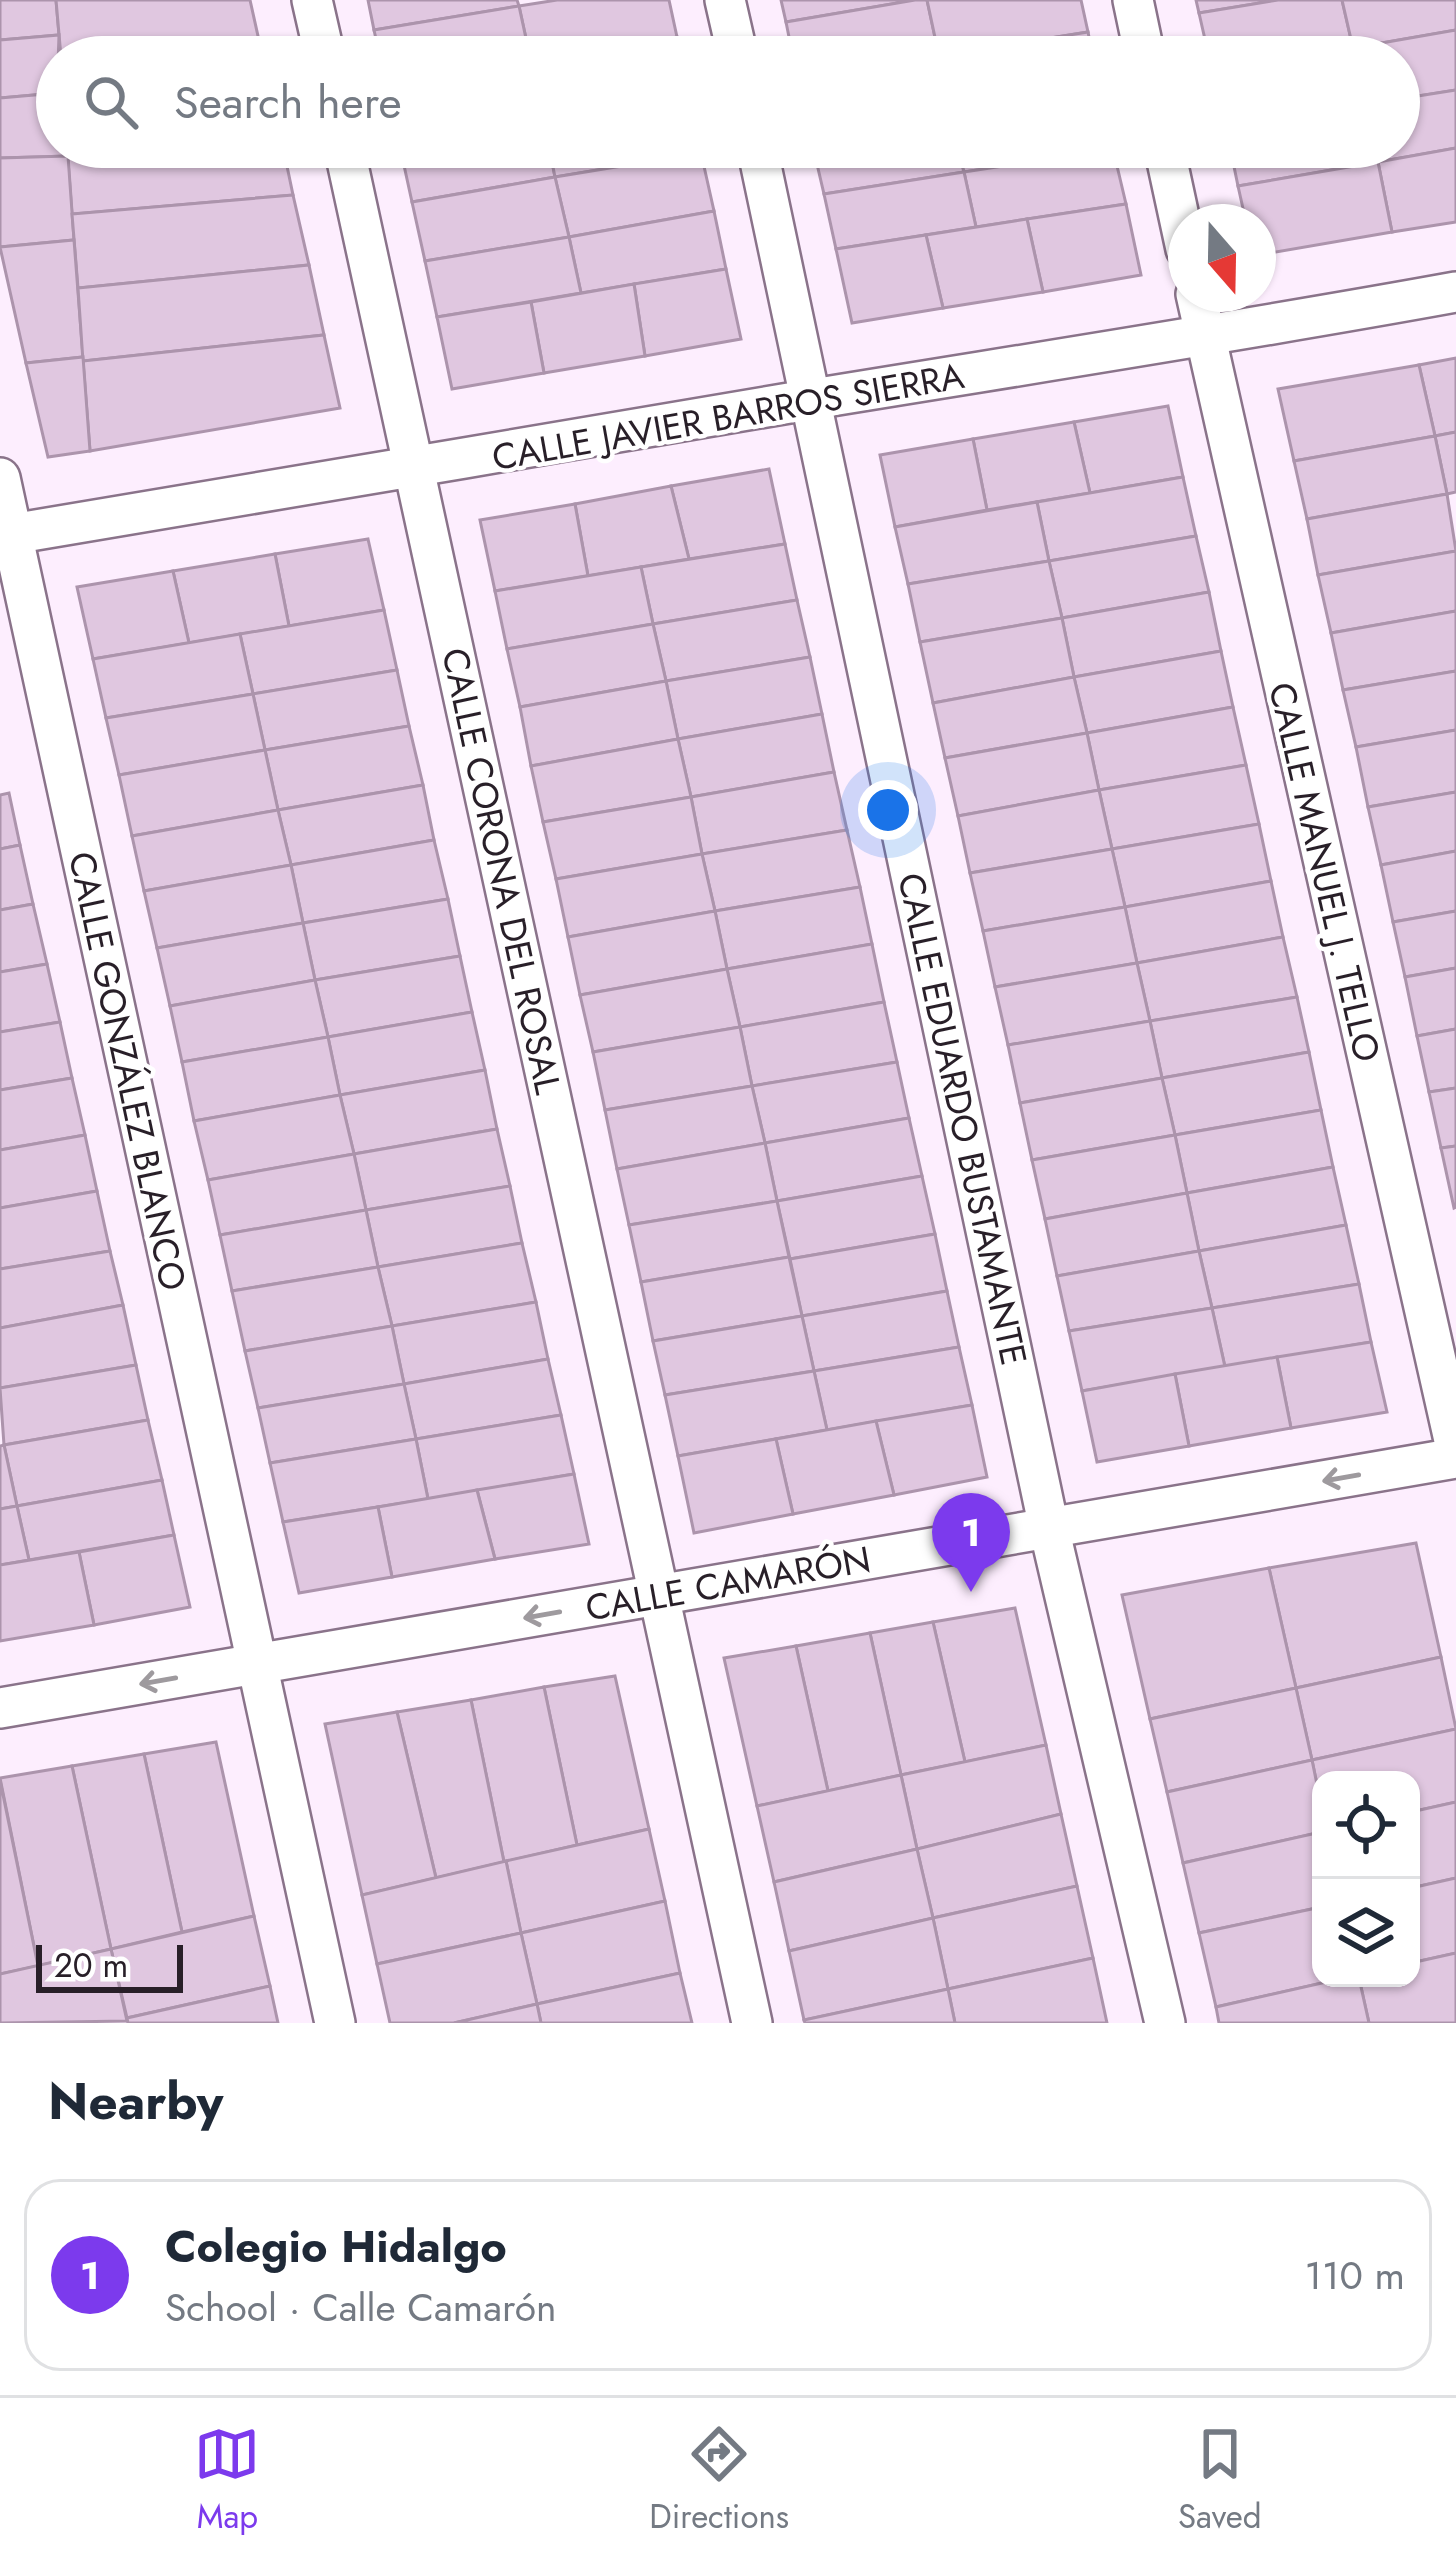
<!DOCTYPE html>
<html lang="en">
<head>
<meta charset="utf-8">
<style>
  body { margin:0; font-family:Jost,sans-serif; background:#f2f2f3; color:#1f2937 }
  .controls { position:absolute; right:36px; bottom:36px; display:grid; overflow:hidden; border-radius:24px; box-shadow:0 3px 9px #0004 }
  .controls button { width:108px; height:108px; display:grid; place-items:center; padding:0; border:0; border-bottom:3px solid #e0e1e3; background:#fff; color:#1f2937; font:60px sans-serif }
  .compass { position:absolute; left:1168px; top:204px; width:108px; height:108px; border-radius:50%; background:#fff; box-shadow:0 3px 9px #0004; rotate:160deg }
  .scale { position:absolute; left:36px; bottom:30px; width:147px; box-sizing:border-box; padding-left:12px; border:6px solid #281f28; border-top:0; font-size:33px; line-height:42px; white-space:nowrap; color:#281f28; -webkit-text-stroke:9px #fff; paint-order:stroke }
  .you { position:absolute; left:888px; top:810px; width:42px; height:42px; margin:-30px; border:9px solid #fff; border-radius:50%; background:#1a73e8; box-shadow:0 0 0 18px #1a73e833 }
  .badge { display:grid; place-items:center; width:78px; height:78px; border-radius:50%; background:#7c3aed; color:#fff; font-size:39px; font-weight:700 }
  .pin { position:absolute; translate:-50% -99px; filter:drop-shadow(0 3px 6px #0008) }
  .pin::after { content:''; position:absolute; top:63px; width:42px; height:36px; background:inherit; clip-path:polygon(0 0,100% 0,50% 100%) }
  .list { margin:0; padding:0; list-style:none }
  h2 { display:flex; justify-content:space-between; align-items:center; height:156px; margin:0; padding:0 48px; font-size:51px }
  h2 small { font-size:39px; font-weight:400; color:#747a83 }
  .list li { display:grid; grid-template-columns:78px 1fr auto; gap:36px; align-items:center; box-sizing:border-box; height:192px; margin:0 24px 24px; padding:0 24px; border:3px solid #e0e1e3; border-radius:36px }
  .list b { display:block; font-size:45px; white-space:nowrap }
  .list p { margin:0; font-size:39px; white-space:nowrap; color:#747a83 }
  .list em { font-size:39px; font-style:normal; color:#747a83 }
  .icon { flex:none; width:66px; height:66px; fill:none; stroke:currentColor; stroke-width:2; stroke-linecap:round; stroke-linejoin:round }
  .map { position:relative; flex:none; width:1456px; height:2023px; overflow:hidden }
  .search { position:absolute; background:#fff; box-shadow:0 3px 9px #0004; left:36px; right:36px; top:36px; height:132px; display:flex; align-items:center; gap:30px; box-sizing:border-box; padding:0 42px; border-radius:66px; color:#747a83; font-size:45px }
  .sheet { height:372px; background:#fff }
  nav { display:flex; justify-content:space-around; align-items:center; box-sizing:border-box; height:168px; border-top:3px solid #e0e1e3; background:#fff; font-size:33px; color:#747a83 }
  nav a { display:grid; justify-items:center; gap:6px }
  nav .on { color:#7c3aed }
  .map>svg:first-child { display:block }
  .building { fill:#e0c7e0; stroke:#ac94ac; stroke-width:3 }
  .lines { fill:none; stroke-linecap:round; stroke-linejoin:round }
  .minor-casing { stroke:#8a738a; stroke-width:44 }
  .minor { stroke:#fff; stroke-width:39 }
  .oneway { stroke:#9e9a9e }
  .labels { text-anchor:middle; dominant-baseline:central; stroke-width:9; stroke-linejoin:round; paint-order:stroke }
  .street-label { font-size:36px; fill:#281f28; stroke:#fff }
</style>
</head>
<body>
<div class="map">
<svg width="1456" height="2023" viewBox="0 0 1456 2023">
  <rect width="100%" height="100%" fill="#fdeefe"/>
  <!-- building -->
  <g class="building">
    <path d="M0 0H56L59 35 0 40Z"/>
    <path d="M56 0H250L262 54 61 57Z"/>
    <path d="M368 0H517L519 6 374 30Z"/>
    <path d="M557 0H669L677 37 562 57H530L519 6Z"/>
    <path d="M781 0H915L786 22Z"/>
    <path d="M915 0H927L939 56 793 57 786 22Z"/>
    <path d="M927 0H1081L1088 32 939 56Z"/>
    <path d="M1196 0H1278L1199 13Z"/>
    <path d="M1278 0H1342L1353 48 1304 57H1209L1199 13Z"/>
    <path d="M1342 0H1456V30L1353 48Z"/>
    <path d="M519 6 530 57H380L374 30Z"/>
    <path d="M1456 30V90L1399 99V57H1355L1353 48Z"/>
    <path d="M1088 32 1093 57 939 56Z"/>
    <path d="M59 35 57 93 0 98V40Z"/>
    <path d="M677 37 681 57H562Z"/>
    <path d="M1456 90V148L1378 162 1374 147H1399V99Z"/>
    <path d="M57 93V147H67L68 156 0 158V98Z"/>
    <path d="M67 147H283L293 195 72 214Z"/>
    <path d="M400 147H549L555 177 412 202Z"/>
    <path d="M549 147H700L701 153 555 177Z"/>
    <path d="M813 147H958L964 172 824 194Z"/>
    <path d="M958 147H1113V149L964 172Z"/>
    <path d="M1230 147H1374L1378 162 1238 186Z"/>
    <path d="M1456 148V222L1392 232 1378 162Z"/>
    <path d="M1113 149 1126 204 976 227 964 172Z"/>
    <path d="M701 153 714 211 569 237 555 177Z"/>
    <path d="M68 156 74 240 0 247V158Z"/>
    <path d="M1378 162 1392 232 1258 255V222H1246L1238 186Z"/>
    <path d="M964 172 976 227 836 249 824 194Z"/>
    <path d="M555 177 569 237 425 261 412 202Z"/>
    <path d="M293 195 309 265 78 288 72 214Z"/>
    <path d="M1126 204 1141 275 1043 292 1027 219Z"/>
    <path d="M714 211 726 269 581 293 569 237Z"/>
    <path d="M1027 219 1043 292 943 308 926 235Z"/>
    <path d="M926 235 943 308 852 323 836 249Z"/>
    <path d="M569 237 581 293 437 317 425 261Z"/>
    <path d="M74 240 83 357 26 363 0 247Z"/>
    <path d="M309 265 324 335 83 361 78 288Z"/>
    <path d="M726 269 741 339 645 356 634 284Z"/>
    <path d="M634 284 645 356 544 373 531 302Z"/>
    <path d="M531 302 544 373 452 389 437 317Z"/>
    <path d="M324 335 340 408 90 451 83 361Z"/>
    <path d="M83 357 90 451 48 457 26 363Z"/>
    <path d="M1456 358V432L1435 436 1419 365Z"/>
    <path d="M1419 365 1435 436 1294 461 1278 389Z"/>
    <path d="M1168 406 1183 477 1090 493 1074 422Z"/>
    <path d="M1074 422 1090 493 987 510 973 439Z"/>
    <path d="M1456 432V492L1447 494 1435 436Z"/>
    <path d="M1435 436 1447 494 1307 519 1294 461Z"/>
    <path d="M973 439 987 510 895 527 880 455Z"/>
    <path d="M769 469 785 544 689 559 671 486Z"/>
    <path d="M1183 477 1196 536 1049 561 1037 502Z"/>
    <path d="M671 486 689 559 588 576 575 504Z"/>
    <path d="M1447 494 1456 551 1318 575 1307 519Z"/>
    <path d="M1037 502 1049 561 908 584 895 527Z"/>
    <path d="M575 504 588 576 495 591 480 520Z"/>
    <path d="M1196 536 1209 592 1062 618 1049 561Z"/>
    <path d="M368 539 384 610 289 626 275 554Z"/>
    <path d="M785 544 797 600 653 624 641 567Z"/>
    <path d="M1456 551V611L1331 633 1318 575Z"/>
    <path d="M275 554 289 626 189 643 173 571Z"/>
    <path d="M1049 561 1062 618 920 642 908 584Z"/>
    <path d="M641 567 653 624 507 649 495 591Z"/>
    <path d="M173 571 189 643 93 659 77 587Z"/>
    <path d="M1209 592 1221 651 1074 677 1062 618Z"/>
    <path d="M797 600 810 657 666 681 653 624Z"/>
    <path d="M384 610 397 670 253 694 240 634Z"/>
    <path d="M1456 611V671L1343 690 1331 633Z"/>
    <path d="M1062 618 1074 677 933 703 920 642Z"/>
    <path d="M653 624 666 681 520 707 507 649Z"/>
    <path d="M240 634 253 694 106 718 93 659Z"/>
    <path d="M1221 651 1233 707 1087 733 1074 677Z"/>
    <path d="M810 657 822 714 678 739 666 681Z"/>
    <path d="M397 670 409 726 265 750 253 694Z"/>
    <path d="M1456 671V730L1356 747 1343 690Z"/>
    <path d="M1074 677 1087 733 945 758 933 703Z"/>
    <path d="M666 681 678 739 531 766 520 707Z"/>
    <path d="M253 694 265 750 119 775 106 718Z"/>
    <path d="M1233 707 1246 765 1099 790 1087 733Z"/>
    <path d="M822 714 834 772 691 797 678 739Z"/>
    <path d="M409 726 423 785 278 810 265 750Z"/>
    <path d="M1456 730V792L1368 807 1356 747Z"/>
    <path d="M1087 733 1099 790 958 816 945 758Z"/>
    <path d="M678 739 691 797 543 822 531 766Z"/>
    <path d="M265 750 278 810 132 836 119 775Z"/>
    <path d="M1246 765 1259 824 1112 849 1099 790Z"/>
    <path d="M834 772 847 830 702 854 691 797Z"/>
    <path d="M423 785 434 840 291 865 278 810Z"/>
    <path d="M1099 790 1112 849 970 873 958 816Z"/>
    <path d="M1456 792V851L1381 865 1368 807Z"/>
    <path d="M9 793 20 845 0 849V795Z"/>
    <path d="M691 797 702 854 556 879 543 822Z"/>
    <path d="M278 810 291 865 144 891 132 836Z"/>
    <path d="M1259 824 1271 881 1125 907 1112 849Z"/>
    <path d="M847 830 860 887 715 911 702 854Z"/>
    <path d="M434 840 448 899 303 923 291 865Z"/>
    <path d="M20 845 33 904 0 910V849Z"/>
    <path d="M1112 849 1125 907 983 931 970 873Z"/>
    <path d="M1456 851V911L1393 922 1381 865Z"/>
    <path d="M702 854 715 911 568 937 556 879Z"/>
    <path d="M291 865 303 923 157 948 144 891Z"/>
    <path d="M1271 881 1283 937 1137 963 1125 907Z"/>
    <path d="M860 887 872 944 727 969 715 911Z"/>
    <path d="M448 899 460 956 315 980 303 923Z"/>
    <path d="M33 904 47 964 0 972V910Z"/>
    <path d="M1125 907 1137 963 995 987 983 931Z"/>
    <path d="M715 911 727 969 580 995 568 937Z"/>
    <path d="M1456 911V968L1405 977 1393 922Z"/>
    <path d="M303 923 315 980 170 1006 157 948Z"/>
    <path d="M1283 937 1297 997 1150 1021 1137 963Z"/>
    <path d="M872 944 884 1002 740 1027 727 969Z"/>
    <path d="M460 956 472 1012 328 1037 315 980Z"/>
    <path d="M1137 963 1150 1021 1008 1045 995 987Z"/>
    <path d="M47 964 60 1022 0 1032V972Z"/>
    <path d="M1456 968V1029L1417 1036 1405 977Z"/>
    <path d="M727 969 740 1027 593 1052 580 995Z"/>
    <path d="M315 980 328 1037 182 1062 170 1006Z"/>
    <path d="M1297 997 1309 1052 1162 1078 1150 1021Z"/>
    <path d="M884 1002 897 1062 752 1086 740 1027Z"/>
    <path d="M472 1012 485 1070 340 1095 328 1037Z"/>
    <path d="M1150 1021 1162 1078 1020 1103 1008 1045Z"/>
    <path d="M60 1022 72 1078 0 1090V1032Z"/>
    <path d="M740 1027 752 1086 605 1110 593 1052Z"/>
    <path d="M1456 1029V1088L1429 1092 1417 1036Z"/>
    <path d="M328 1037 340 1095 194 1121 182 1062Z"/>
    <path d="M1309 1052 1321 1110 1175 1135 1162 1078Z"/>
    <path d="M897 1062 909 1118 765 1143 752 1086Z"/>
    <path d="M485 1070 497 1129 354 1154 340 1095Z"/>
    <path d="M72 1078 85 1135 0 1150V1090Z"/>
    <path d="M1162 1078 1175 1135 1032 1160 1020 1103Z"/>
    <path d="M752 1086 765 1143 617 1169 605 1110Z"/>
    <path d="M1456 1088V1146L1441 1148 1429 1092Z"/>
    <path d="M340 1095 354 1154 208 1180 194 1121Z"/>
    <path d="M1321 1110 1333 1167 1187 1193 1175 1135Z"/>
    <path d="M909 1118 922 1176 777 1201 765 1143Z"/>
    <path d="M497 1129 510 1186 366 1210 354 1154Z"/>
    <path d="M85 1135 97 1191 0 1208V1150Z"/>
    <path d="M1175 1135 1187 1193 1045 1219 1032 1160Z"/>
    <path d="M765 1143 777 1201 629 1225 617 1169Z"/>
    <path d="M1456 1146V1207L1454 1208 1441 1148Z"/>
    <path d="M354 1154 366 1210 220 1235 208 1180Z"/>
    <path d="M1333 1167 1346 1225 1199 1251 1187 1193Z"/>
    <path d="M922 1176 935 1234 790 1259 777 1201Z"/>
    <path d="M510 1186 522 1243 378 1267 366 1210Z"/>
    <path d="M97 1191 110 1251 0 1269V1208Z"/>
    <path d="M1187 1193 1199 1251 1057 1276 1045 1219Z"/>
    <path d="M777 1201 789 1257 641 1282 629 1225Z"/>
    <path d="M366 1210 378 1267 232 1291 220 1235Z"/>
    <path d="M1346 1225 1359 1284 1212 1308 1199 1251Z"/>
    <path d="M935 1234 947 1291 802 1316 790 1259Z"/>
    <path d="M522 1243 536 1302 392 1326 378 1267Z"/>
    <path d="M110 1251 123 1305 0 1328V1269Z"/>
    <path d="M1199 1251 1212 1308 1069 1331 1057 1276Z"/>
    <path d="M789 1257 802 1316 653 1341 641 1282Z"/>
    <path d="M378 1267 392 1326 245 1351 232 1291Z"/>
    <path d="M1359 1284 1371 1342 1225 1367 1212 1308Z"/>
    <path d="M947 1291 959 1347 814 1371 802 1316Z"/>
    <path d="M536 1302 548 1359 404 1384 392 1326Z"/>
    <path d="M123 1305 136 1365 0 1388V1328Z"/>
    <path d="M1212 1308 1225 1367 1082 1391 1069 1331Z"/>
    <path d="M802 1316 814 1371 665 1395 653 1341Z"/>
    <path d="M392 1326 404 1384 258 1408 245 1351Z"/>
    <path d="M1371 1342 1387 1412 1291 1428 1277 1357Z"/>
    <path d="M959 1347 972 1405 827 1430 814 1371Z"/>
    <path d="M1277 1357 1291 1428 1189 1446 1175 1374Z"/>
    <path d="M548 1359 561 1415 416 1439 404 1384Z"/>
    <path d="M136 1365 148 1420 4 1445 0 1388Z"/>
    <path d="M814 1371 827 1430 678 1456 665 1395Z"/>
    <path d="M1175 1374 1189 1446 1097 1462 1082 1391Z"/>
    <path d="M404 1384 416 1439 270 1463 258 1408Z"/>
    <path d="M972 1405 987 1477 894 1495 876 1421Z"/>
    <path d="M561 1415 574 1474 428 1499 416 1439Z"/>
    <path d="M148 1420 162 1480 17 1506 4 1445Z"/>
    <path d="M876 1421 894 1495 793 1514 776 1439Z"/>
    <path d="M416 1439 428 1499 283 1522 270 1463Z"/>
    <path d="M776 1439 793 1514 694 1533 678 1456Z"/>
    <path d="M4 1445 17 1506 0 1509V1446Z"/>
    <path d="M574 1474 589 1544 495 1559 477 1490Z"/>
    <path d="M162 1480 174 1535 29 1560 17 1506Z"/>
    <path d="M477 1490 495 1559 392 1577 378 1507Z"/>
    <path d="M17 1506 29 1560 0 1565V1509Z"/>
    <path d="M378 1507 392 1577 299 1593 283 1522Z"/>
    <path d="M174 1535 190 1607 94 1625 79 1552Z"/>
    <path d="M1416 1543 1441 1657 1296 1688 1269 1568Z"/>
    <path d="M79 1552 94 1625 0 1641V1565Z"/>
    <path d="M1269 1568 1296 1688 1150 1719 1122 1595Z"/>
    <path d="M1015 1608 1046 1745 965 1762 933 1622Z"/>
    <path d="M933 1622 965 1762 901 1775 870 1633Z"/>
    <path d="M870 1633 901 1775 828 1791 796 1646Z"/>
    <path d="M796 1646 828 1791 757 1806 724 1658Z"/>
    <path d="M1441 1657 1456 1729 1312 1760 1296 1688Z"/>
    <path d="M615 1676 649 1829 577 1845 544 1687Z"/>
    <path d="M544 1687 577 1845 504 1862 471 1700Z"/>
    <path d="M1296 1688 1312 1760 1167 1792 1150 1719Z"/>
    <path d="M471 1700 504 1862 436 1878 397 1712Z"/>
    <path d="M397 1712 436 1878 362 1895 325 1724Z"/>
    <path d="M1456 1729V1802L1411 1812V1780H1321V1804L1312 1760Z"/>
    <path d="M216 1742 254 1916 182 1932 144 1754Z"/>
    <path d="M1046 1745 1061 1814 917 1849 901 1775Z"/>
    <path d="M144 1754 182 1932 111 1949 72 1766Z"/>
    <path d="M1312 1760 1321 1804V1832L1183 1863 1167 1792Z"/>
    <path d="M72 1766 111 1949 38 1966 0 1778Z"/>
    <path d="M901 1775 917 1849 774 1882 757 1806Z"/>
    <path d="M0 1780 38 1966 0 1974Z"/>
    <path d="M1456 1802V1878L1411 1888V1812Z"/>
    <path d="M1061 1814 1077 1886 933 1918 917 1849Z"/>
    <path d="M649 1829 665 1901 521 1933 506 1861Z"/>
    <path d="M1321 1832V1907L1199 1933 1183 1863Z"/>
    <path d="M917 1849 933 1918 789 1951 774 1882Z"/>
    <path d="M506 1861 521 1933 377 1964 362 1895Z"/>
    <path d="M1456 1878V1953L1411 1963V1888Z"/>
    <path d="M1077 1886 1093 1958 948 1989 933 1918Z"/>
    <path d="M665 1901 680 1973 537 2004 521 1933Z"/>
    <path d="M1321 1907V1978H1344L1216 2007 1199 1933Z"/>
    <path d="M254 1916 270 1986 127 2018 111 1949Z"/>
    <path d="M933 1918 948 1989 804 2020 789 1951Z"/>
    <path d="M521 1933 537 2004 454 2023H390L377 1964Z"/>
    <path d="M111 1949 127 2021 0 2023V1974Z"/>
    <path d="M1456 1953V2023H1369L1359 1978H1411V1963Z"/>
    <path d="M1093 1958 1107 2023H955L948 1989Z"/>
    <path d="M680 1973 692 2023H541L537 2004Z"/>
    <path d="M1344 1978H1359L1369 2023H1219L1216 2007Z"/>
    <path d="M270 1986 278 2023H128L127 2018Z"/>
    <path d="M948 1989 955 2023H805L804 2020Z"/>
    <path d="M537 2004 541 2023H454Z"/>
  </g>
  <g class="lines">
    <!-- minor casing -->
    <g class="minor-casing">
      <g id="minor">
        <path d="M312 0 325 57"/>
        <path d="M725 0 738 57"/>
        <path d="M1133 0 1145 57"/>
        <path d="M344 147 752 2023"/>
        <path d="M757 147 1049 1528 1165 2023"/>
        <path d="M1164 147 1186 249"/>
        <path d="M1196 294 1456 1449"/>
        <path d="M0 478 335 2023"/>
        <path d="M0 536C271 492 542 444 813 399 1027 364 1242 331 1456 292"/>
        <path d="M0 1708 1456 1458"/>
      </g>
    </g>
    <!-- minor -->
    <use href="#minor" class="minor"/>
  </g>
  <!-- one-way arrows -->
  <defs><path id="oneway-shaft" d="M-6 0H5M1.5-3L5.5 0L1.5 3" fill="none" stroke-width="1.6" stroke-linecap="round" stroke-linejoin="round" transform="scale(3)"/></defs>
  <g class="oneway">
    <use href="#oneway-shaft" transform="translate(1341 1478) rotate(170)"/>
    <use href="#oneway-shaft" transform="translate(542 1615) rotate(170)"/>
    <use href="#oneway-shaft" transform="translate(158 1681) rotate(170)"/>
  </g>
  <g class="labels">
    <!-- street labels -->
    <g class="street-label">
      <text transform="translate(728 416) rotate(-10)">CALLE JAVIER BARROS SIERRA</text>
      <text transform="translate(502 871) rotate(78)">CALLE CORONA DEL ROSAL</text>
      <text transform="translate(1325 872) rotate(77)">CALLE MANUEL J. TELLO</text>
      <text transform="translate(128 1071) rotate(78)">CALLE GONZÁLEZ BLANCO</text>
      <text transform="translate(963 1119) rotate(78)">CALLE EDUARDO BUSTAMANTE</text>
      <text transform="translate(728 1583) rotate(-10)">CALLE CAMARÓN</text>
    </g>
  </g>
</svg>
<div class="controls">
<button><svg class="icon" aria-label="locate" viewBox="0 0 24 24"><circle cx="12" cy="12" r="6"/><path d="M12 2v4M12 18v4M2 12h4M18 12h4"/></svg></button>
<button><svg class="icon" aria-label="layers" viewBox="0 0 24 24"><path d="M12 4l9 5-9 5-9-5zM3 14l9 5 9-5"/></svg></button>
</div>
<svg class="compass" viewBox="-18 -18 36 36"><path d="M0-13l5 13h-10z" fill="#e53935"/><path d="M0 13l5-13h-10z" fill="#747a83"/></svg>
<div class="scale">20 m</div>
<div class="you"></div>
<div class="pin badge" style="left:971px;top:1592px">1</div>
<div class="search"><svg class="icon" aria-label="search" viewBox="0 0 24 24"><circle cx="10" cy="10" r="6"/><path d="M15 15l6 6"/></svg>Search here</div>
</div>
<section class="sheet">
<h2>Nearby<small></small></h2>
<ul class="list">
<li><span class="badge">1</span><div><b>Colegio Hidalgo</b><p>School · Calle Camarón</p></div><em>110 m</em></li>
</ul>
</section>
<nav>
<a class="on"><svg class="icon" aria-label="map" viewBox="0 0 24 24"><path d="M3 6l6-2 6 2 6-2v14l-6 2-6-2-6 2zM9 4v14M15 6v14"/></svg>Map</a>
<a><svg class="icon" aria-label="directions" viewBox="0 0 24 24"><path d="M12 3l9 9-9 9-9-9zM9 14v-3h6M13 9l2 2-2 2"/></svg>Directions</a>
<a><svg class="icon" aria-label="saved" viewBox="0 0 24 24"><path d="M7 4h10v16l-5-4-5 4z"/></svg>Saved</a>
</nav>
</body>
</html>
